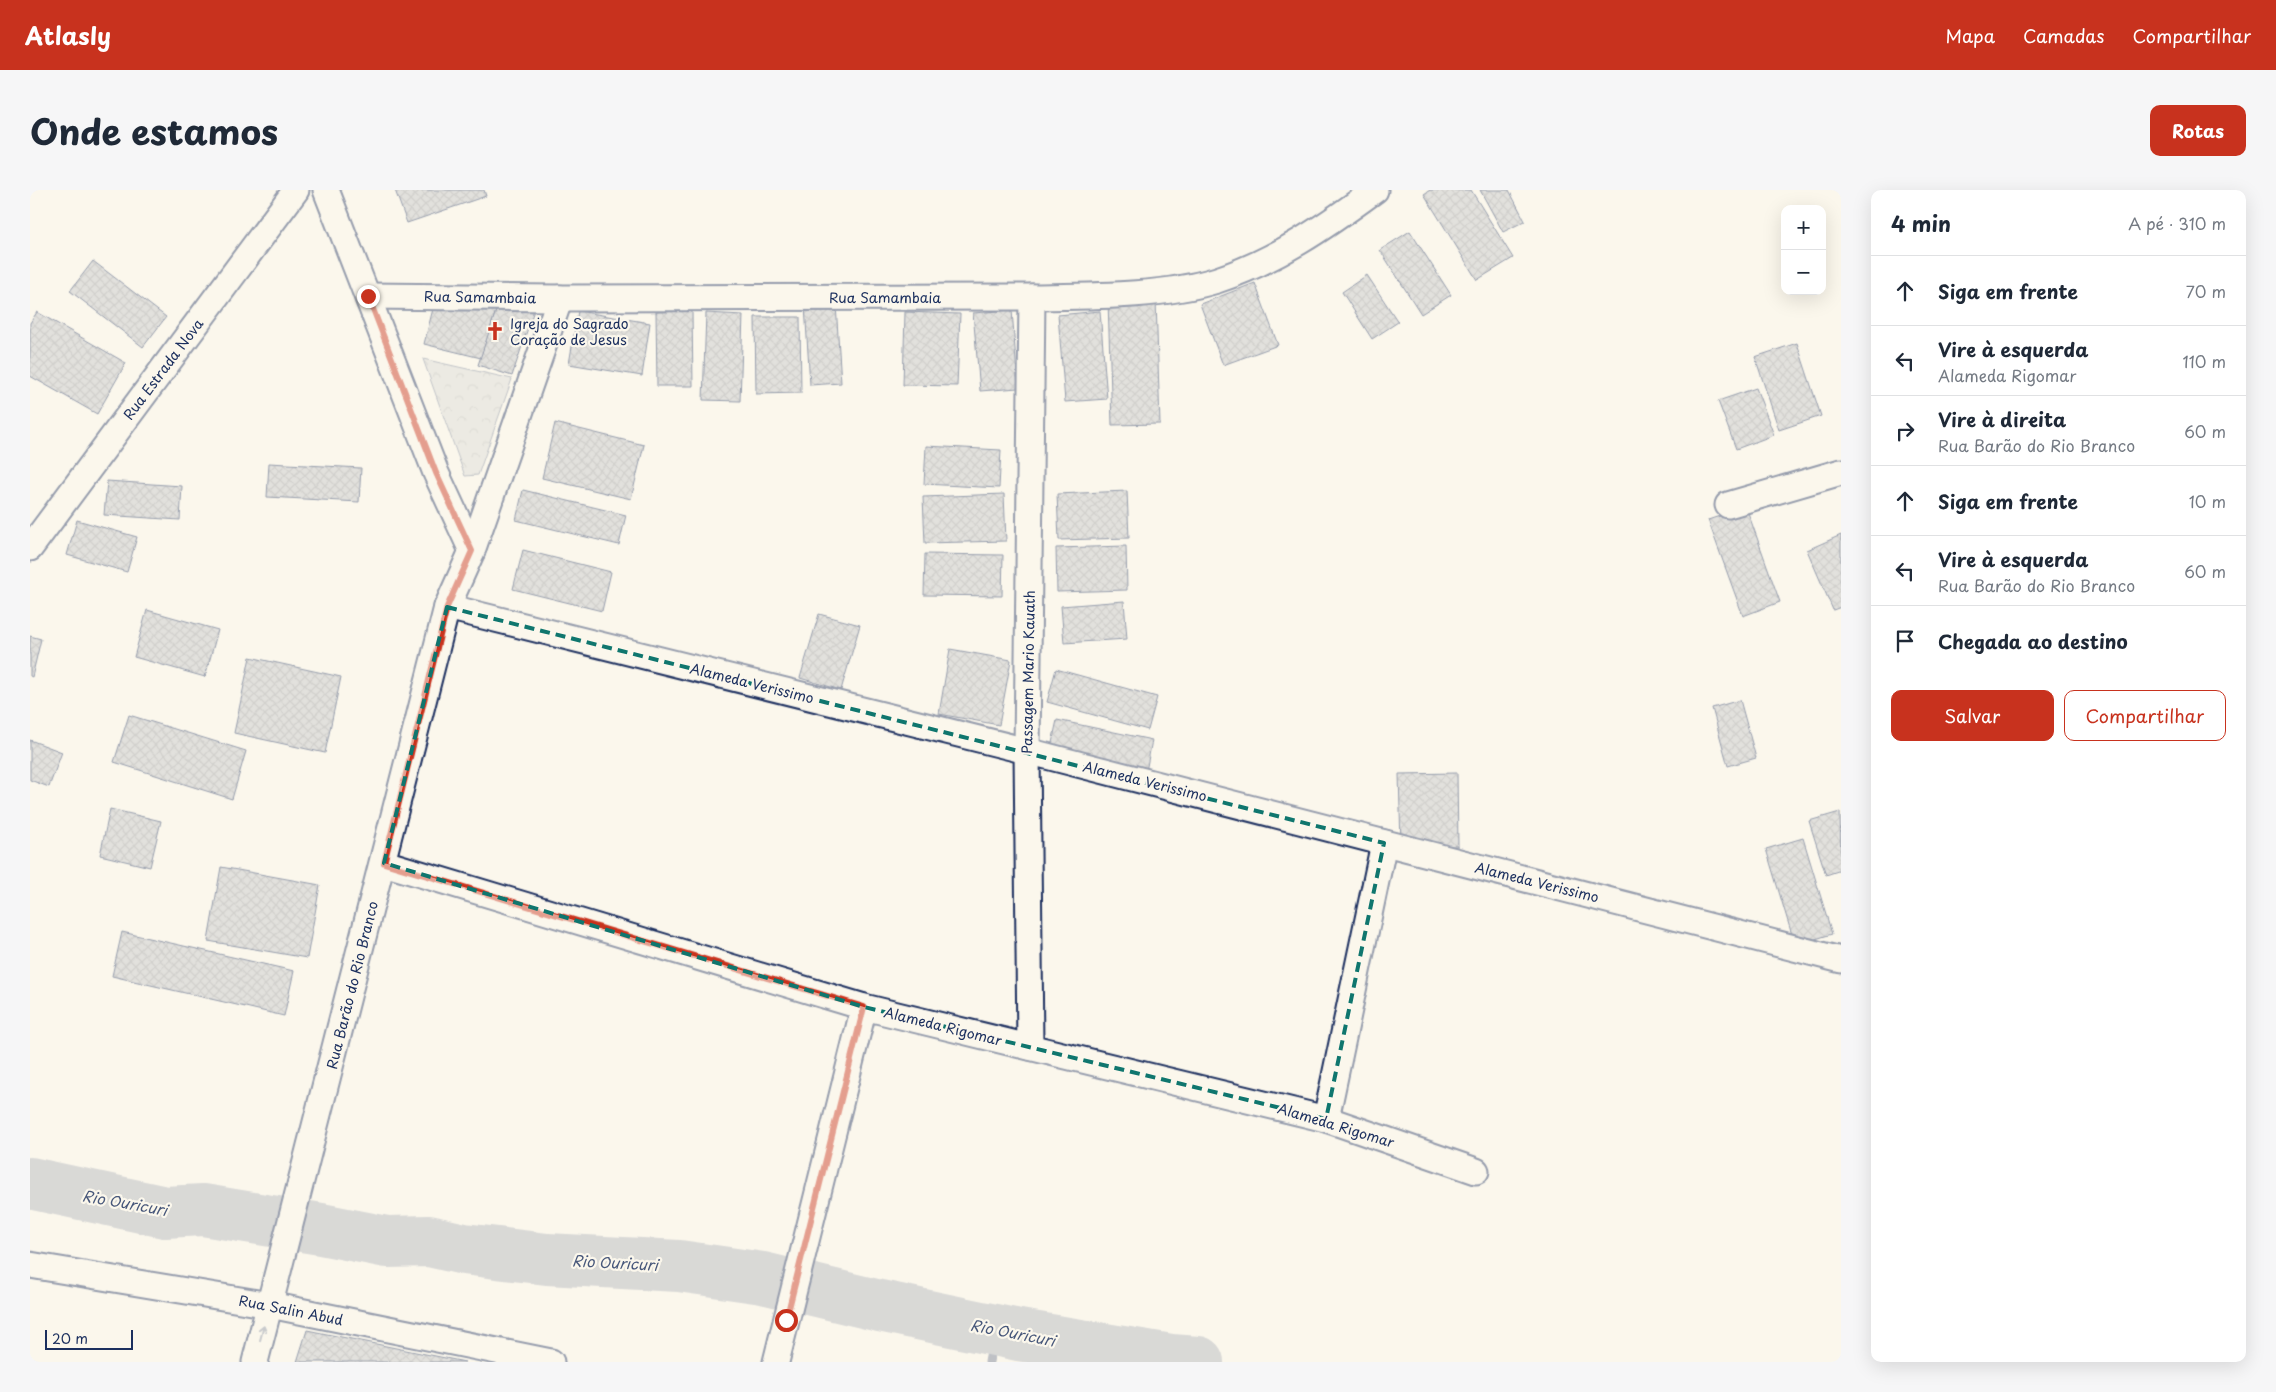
<!DOCTYPE html>
<html lang="pt">
<head>
<meta charset="utf-8">
<style>
  body { margin:0; font-family:"Playpen Sans",sans-serif; background:#f6f6f7; color:#1f2937 }
  .controls { position:absolute; right:15px; top:15px; display:grid; overflow:hidden; border-radius:10px; box-shadow:0 5px 20px #0002 }
  .controls button { width:45px; height:45px; display:grid; place-items:center; padding:0; border:0; border-bottom:1px solid #e0e1e3; background:#fff; color:#1f2937; font:25px sans-serif }
  .scale { position:absolute; left:15px; bottom:12px; width:88px; box-sizing:border-box; padding-left:5px; border:2px solid #1b2f5e; border-top:0; font-size:14px; line-height:18px; white-space:nowrap; color:#1b2f5e; -webkit-text-stroke:4px #fbf7ec; paint-order:stroke }
  .stop { position:absolute; width:15px; height:15px; margin:-11px; border:4px solid #c8321e; border-radius:50%; background:#fff }
  .stop.end { background:#c8321e; border-color:#fff; box-shadow:0 1px 5px #0008 }
  .list { margin:0; padding:0; list-style:none }
  h2 { display:flex; justify-content:space-between; align-items:center; height:65px; margin:0; padding:0 20px; font-size:21px }
  h2 small { font-size:16px; font-weight:400; color:#747a83 }
  .list li { display:grid; grid-template-columns:32px 1fr auto; gap:15px; align-items:center; box-sizing:border-box; height:70px; padding:0 20px; border-top:1px solid #e0e1e3 }
  .list b { display:block; font-size:19px; white-space:nowrap }
  .list p { margin:0; font-size:16px; white-space:nowrap; color:#747a83 }
  .list em { font-size:16px; font-style:normal; color:#747a83 }
  .actions { display:flex; gap:10px; padding:15px 20px }
  .actions a { flex:1; padding:11px 0; border:1px solid #c8321e; border-radius:10px; text-align:center; font-size:18px; color:#c8321e }
  .actions .main { background:#c8321e; color:#fff }
  .icon { flex:none; width:28px; height:28px; fill:none; stroke:currentColor; stroke-width:2; stroke-linecap:round; stroke-linejoin:round }
  .map { position:relative; flex:none; width:1811px; height:1172px; overflow:hidden; border-radius:10px }
  header { display:flex; align-items:center; gap:30px; box-sizing:border-box; height:70px; padding:0 25px; background:#c8321e; color:#fff }
  header strong { font-size:24px }
  nav { display:flex; gap:28px; margin-inline-start:auto; font-size:18px }
  .intro { display:flex; align-items:center; justify-content:space-between; box-sizing:border-box; height:120px; padding:0 30px }
  h1 { margin:0; font-size:35px }
  .button { padding:12px 22px; border-radius:10px; background:#c8321e; color:#fff; font-size:18px; font-weight:700 }
  main { display:flex; gap:30px; padding:0 30px }
  aside { flex:1; background:#fff; border-radius:10px; box-shadow:0 5px 20px #0002 }
  .map>svg:first-child { display:block }
  .forest { fill:url(#forest-crowns); stroke:#7a849a }
  .lines { fill:none; stroke-linecap:round; stroke-linejoin:round }
  .stream { stroke:#747e96; stroke-width:9 }
  .river { stroke:#afb3bb; stroke-width:52 }
  .building { fill:url(#building-cross-hatch); stroke:#1b2f5e }
  .street-casing { stroke:#1b2f5e; stroke-width:29 }
  .street { stroke:#fbf7ec; stroke-width:25 }
  .oneway { stroke:#8b93a5 }
  .route { stroke:#c8321e; stroke-width:6 }
  .marked { fill:none; stroke:#0f766e; stroke-width:4; stroke-dasharray:10 6; stroke-linejoin:round }
  .labels { text-anchor:middle; dominant-baseline:central; stroke-width:4.5; stroke-linejoin:round; paint-order:stroke }
  .street-label { font-size:14px; fill:#1b2f5e; stroke:#fbf7ec }
  .poi-label { font-size:14px; fill:#1b2f5e; stroke:#fbf7ec; text-anchor:start }
  .water-label { font-size:15px; font-style:italic; fill:#47577a; stroke:#fbf7ec }
</style>
</head>
<body>
<header>
<strong>Atlasly</strong>
<nav><a>Mapa</a><a>Camadas</a><a>Compartilhar</a></nav>
</header>
<div class="intro"><h1>Onde estamos</h1><a class="button">Rotas</a></div>
<main>
<div class="map">
<svg width="1811" height="1172" viewBox="0 0 1811 1172">
  <defs>
    <pattern id="forest-crowns" width="20" height="18" patternUnits="userSpaceOnUse" patternTransform="scale(1.25)"><rect width="20" height="18" fill="#dadad7"/><path d="M2 6a3 3 0 1 1 6 0M12 15a3 3 0 1 1 6 0" fill="none" stroke="#babbbb"/></pattern>
    <pattern id="building-cross-hatch" width="8" height="8" patternUnits="userSpaceOnUse" patternTransform="scale(1.25)"><rect width="8" height="8" fill="#c3c5c9"/><path d="M0 0l8 8M0 8l8-8" fill="none" stroke="#9ea0a6"/></pattern>
  </defs>
  <rect width="100%" height="100%" fill="#fbf7ec"/>
  <filter id="ink" filterUnits="userSpaceOnUse"><feTurbulence type="fractalNoise" baseFrequency=".02" numOctaves="2"/><feDisplacementMap in="SourceGraphic" scale="10" xChannelSelector="R" yChannelSelector="G"/><feConvolveMatrix kernelMatrix="1 2 1 2 8 2 1 2 1" color-interpolation-filters="sRGB"/></filter>
  <g filter="url(#ink)">
    <!-- forest -->
    <path class="forest" d="M393 169 482 189 448 285 435 286Z"/>
    <g class="lines">
      <!-- stream -->
      <path class="stream" d="M959 1172 965 1140"/>
      <!-- river -->
      <path class="river" d="M0 993 135 1022 173 1020 291 1039 357 1052 399 1051 434 1059 517 1069 649 1076 733 1088 850 1116 989 1145 1141 1170 1168 1172"/>
    </g>
    <!-- building -->
    <g class="building">
      <path d="M365 0H454L456 6 377 33Z"/>
      <path d="M1400 0H1441L1483 68 1447 90 1394 4Z"/>
      <path d="M1450 0H1479L1495 31 1473 42Z"/>
      <path d="M1380 41 1421 105 1391 124 1350 60Z"/>
      <path d="M63 71 136 127 113 157 40 101Z"/>
      <path d="M1337 85 1368 132 1342 149 1312 102Z"/>
      <path d="M1225 93 1248 155 1193 175 1170 114Z"/>
      <path d="M406 107 468 114 451 168 394 154Z"/>
      <path d="M470 109 504 120 482 186 448 175Z"/>
      <path d="M1126 110 1130 234 1082 235 1078 111Z"/>
      <path d="M806 114 811 193 780 195 775 116Z"/>
      <path d="M982 120 988 198 950 201 943 123Z"/>
      <path d="M548 121 620 133 612 186 539 174Z"/>
      <path d="M662 121 663 196H627L626 122Z"/>
      <path d="M1070 121 1077 209 1035 212 1028 125Z"/>
      <path d="M7 122 96 173 67 224 0 186V133Z"/>
      <path d="M875 122 930 124 927 196 873 195Z"/>
      <path d="M676 123 713 125 710 211 673 210Z"/>
      <path d="M725 127H770L771 203 726 204Z"/>
      <path d="M1767 153 1791 226 1749 240 1725 167Z"/>
      <path d="M1726 198 1744 245 1706 259 1688 211Z"/>
      <path d="M525 233 614 255 601 309 512 288Z"/>
      <path d="M896 256 971 260 969 298 894 294Z"/>
      <path d="M239 273 331 278 329 312 237 307Z"/>
      <path d="M77 291 152 296 150 330 74 325Z"/>
      <path d="M493 300 596 325 589 355 486 330Z"/>
      <path d="M1097 301 1099 348 1029 350 1027 304Z"/>
      <path d="M974 304 976 351 895 353 893 307Z"/>
      <path d="M1716 317 1750 412 1713 426 1678 330Z"/>
      <path d="M47 330 107 347 97 382 37 365Z"/>
      <path d="M1811 345V417L1803 420 1777 360Z"/>
      <path d="M1096 356 1097 400 1027 402 1026 358Z"/>
      <path d="M493 360 581 382 572 421 483 399Z"/>
      <path d="M895 364 973 365 972 406 894 405Z"/>
      <path d="M1094 411 1097 449 1034 453 1031 416Z"/>
      <path d="M117 420 188 440 175 487 104 467Z"/>
      <path d="M789 424 830 435 811 500 770 488Z"/>
      <path d="M0 446 11 449 2 487 0 486Z"/>
      <path d="M920 459 981 470 969 535 909 524Z"/>
      <path d="M220 467 311 487 295 563 204 543Z"/>
      <path d="M1026 479 1127 507 1118 540 1017 512Z"/>
      <path d="M1710 510 1726 568 1698 576 1682 518Z"/>
      <path d="M99 525 216 561 202 609 84 572Z"/>
      <path d="M1027 530 1122 550 1115 587 1019 567Z"/>
      <path d="M0 550 32 562 19 597 0 590Z"/>
      <path d="M1427 583 1428 656 1371 657 1369 584Z"/>
      <path d="M80 619 131 631 120 677 70 665Z"/>
      <path d="M1810 622 1811 680 1796 685 1779 631Z"/>
      <path d="M1773 648 1802 744 1765 755 1736 659Z"/>
      <path d="M191 677 290 695 277 768 178 751Z"/>
      <path d="M92 742 264 781 254 826 82 786Z"/>
      <path d="M277 1140 435 1172H267Z"/>
    </g>
    <g class="lines">
      <!-- street casing -->
      <g class="street-casing">
        <g id="street">
          <path d="M296 0 406 283 442 361"/>
          <path d="M338 106 530 108 1002 107C1060 106 1132 107 1187 90 1246 71 1296 36 1345 0"/>
          <path d="M1698 315 1811 282"/>
          <path d="M0 358 266 0"/>
          <path d="M417 417 997 561 1811 770"/>
          <path d="M354 673 834 817 1296 929 1446 981"/>
          <path d="M1000 857 997 561 1002 107"/>
          <path d="M1296 929 1354 653"/>
          <path d="M0 1075 240 1115 521 1172"/>
          <path d="M225 1172 417 417 442 361 530 108"/>
          <path d="M746 1172 834 817"/>
        </g>
      </g>
      <!-- street -->
      <use href="#street" class="street"/>
    </g>
    <!-- one-way arrows -->
    <defs><path id="oneway-shaft" d="M-6 0H5M1.5-3L5.5 0L1.5 3" fill="none" stroke-width="1.6" stroke-linecap="round" stroke-linejoin="round" transform="scale(1.25)"/></defs>
    <use class="oneway" href="#oneway-shaft" transform="translate(232 1143) rotate(-75)"/>
  </g>
  <g class="lines" filter="url(#ink)">
    <!-- route -->
    <path class="route" d="M338 106 406 283 442 361 417 417 354 673 834 817 756 1130"/>
  </g>
  <!-- marked area -->
  <path d="M0 0H1811V1172H0ZM417 417 1354 653 1296 929 834 817 354 673Z" fill="#fbf7ec" fill-opacity=".55" fill-rule="evenodd"/>
  <path class="marked" d="M417 417 1354 653 1296 929 834 817 354 673Z"/>
  <!-- icons -->
  <defs>
    <g id="church-bare" transform="scale(1.5)"><path d="M-1.2-6h2.4v3.5h3.3v2.4h-3.3V6h-2.4V-.1h-3.3v-2.4h3.3Z" fill="#c8321e" stroke="#fbf7ec" stroke-width="2.5" paint-order="stroke"/></g>
  </defs>
  <g fill-rule="evenodd">
    <use href="#church-bare" x="465" y="141"/>
  </g>
  <g class="labels">
    <!-- street labels -->
    <g class="street-label">
      <text transform="translate(450 107) rotate(1)">Rua Samambaia</text>
      <text x="855" y="107">Rua Samambaia</text>
      <text transform="translate(133 179) rotate(-53)">Rua Estrada Nova</text>
      <text transform="translate(998 482) rotate(-89)">Passagem Mario Kauath</text>
      <text transform="translate(722 493) rotate(14)">Alameda Verissimo</text>
      <text transform="translate(1115 591) rotate(14)">Alameda Verissimo</text>
      <text transform="translate(1507 692) rotate(14)">Alameda Verissimo</text>
      <text transform="translate(322 795) rotate(-76)">Rua Barão do Rio Branco</text>
      <text transform="translate(913 836) rotate(14)">Alameda Rigomar</text>
      <text transform="translate(1306 935) rotate(17)">Alameda Rigomar</text>
      <text transform="translate(261 1120) rotate(11)">Rua Salin Abud</text>
    </g>
    <!-- poi labels -->
    <g class="poi-label">
      <text x="480" y="133">Igreja do Sagrado<tspan x="480" dy="16">Coração de Jesus</tspan></text>
    </g>
    <!-- water labels -->
    <g class="water-label">
      <text transform="translate(95 1012) rotate(10)">Rio Ouricuri</text>
      <text transform="translate(585 1072) rotate(3)">Rio Ouricuri</text>
      <text transform="translate(983 1142) rotate(11)">Rio Ouricuri</text>
    </g>
  </g>
</svg>
<div class="controls">
<button>+</button>
<button>−</button>
</div>
<div class="scale">20 m</div>
<div class="stop" style="left:756px;top:1130px"></div>
<div class="stop end" style="left:338px;top:106px"></div>
</div>
<aside>
<h2>4 min<small>A pé · 310 m</small></h2>
<ul class="list">
<li><svg class="icon" aria-label="ahead" viewBox="0 0 24 24"><path d="M12 20V5M6 11l6-6 6 6"/></svg><div><b>Siga em frente</b></div><em>70 m</em></li>
<li><svg class="icon" aria-label="left" viewBox="0 0 24 24"><path d="M17 20v-9H6M10 6l-5 5 5 5"/></svg><div><b>Vire à esquerda</b><p>Alameda Rigomar</p></div><em>110 m</em></li>
<li><svg class="icon" aria-label="right" viewBox="0 0 24 24"><path d="M7 20v-9h11M14 6l5 5-5 5"/></svg><div><b>Vire à direita</b><p>Rua Barão do Rio Branco</p></div><em>60 m</em></li>
<li><svg class="icon" aria-label="ahead" viewBox="0 0 24 24"><path d="M12 20V5M6 11l6-6 6 6"/></svg><div><b>Siga em frente</b></div><em>10 m</em></li>
<li><svg class="icon" aria-label="left" viewBox="0 0 24 24"><path d="M17 20v-9H6M10 6l-5 5 5 5"/></svg><div><b>Vire à esquerda</b><p>Rua Barão do Rio Branco</p></div><em>60 m</em></li>
<li><svg class="icon" aria-label="arrive" viewBox="0 0 24 24"><path d="M6 21V4h12l-3 4 3 4H6"/></svg><div><b>Chegada ao destino</b></div></li>
</ul>
<div class="actions"><a class="main">Salvar</a><a>Compartilhar</a></div>
</aside>
</main>
</body>
</html>
